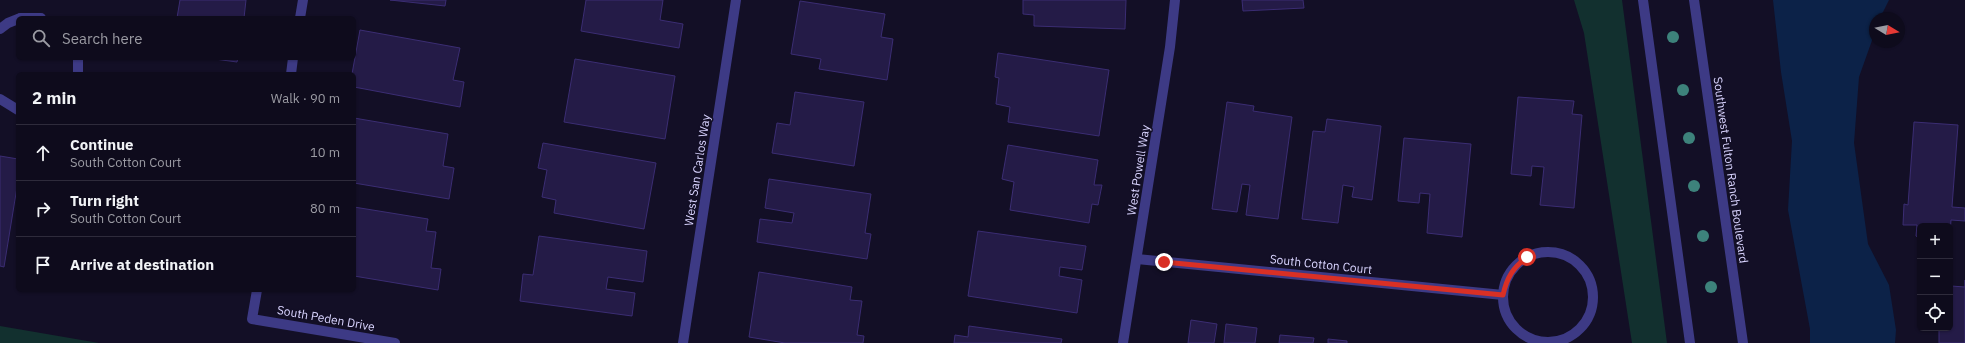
<!DOCTYPE html>
<html lang="en">
<head>
<meta charset="utf-8">
<style>
  body { margin:0; font-family:"IBM Plex Sans",sans-serif; background:#1c1929; color:#f1f3f6 }
  .controls { position:absolute; right:12px; bottom:12px; display:grid; overflow:hidden; border-radius:6px; box-shadow:0 1px 3px #0004 }
  .controls button { width:36px; height:36px; display:grid; place-items:center; padding:0; border:0; border-bottom:1px solid #2e2b3b; background:#0e0b1c; color:#f1f3f6; font:20px sans-serif }
  .compass { position:absolute; left:1869px; top:12px; width:36px; height:36px; border-radius:50%; background:#0e0b1c; box-shadow:0 1px 3px #0004; rotate:100deg }
  .stop { position:absolute; width:12px; height:12px; margin:-9px; border:3px solid #d93025; border-radius:50%; background:#fff }
  .stop.end { background:#d93025; border-color:#fff; box-shadow:0 1px 4px #0008 }
  .list { margin:0; padding:0; list-style:none }
  h2 { display:flex; justify-content:space-between; align-items:center; height:52px; margin:0; padding:0 16px; font-size:17px }
  h2 small { font-size:13px; font-weight:400; color:#9b9ba3 }
  .list li { display:grid; grid-template-columns:26px 1fr auto; gap:12px; align-items:center; box-sizing:border-box; height:56px; padding:0 16px; border-top:1px solid #2e2b3b }
  .list b { display:block; font-size:15px; white-space:nowrap }
  .list p { margin:0; font-size:13px; white-space:nowrap; color:#9b9ba3 }
  .list em { font-size:13px; font-style:normal; color:#9b9ba3 }
  .icon { flex:none; width:22px; height:22px; fill:none; stroke:currentColor; stroke-width:2; stroke-linecap:round; stroke-linejoin:round }
  .map { position:relative; flex:none; width:1965px; height:343px; overflow:hidden }
  .search { position:absolute; background:#0e0b1c; box-shadow:0 1px 3px #0004; left:16px; top:16px; width:340px; height:44px; display:flex; align-items:center; gap:10px; box-sizing:border-box; padding:0 14px; border-radius:6px; color:#9b9ba3; font-size:15px }
  .panel { position:absolute; background:#0e0b1c; box-shadow:0 1px 3px #0004; left:16px; top:72px; width:340px; height:220px; border-radius:6px }
  .map>svg:first-child { display:block }
  .green { fill:#12302f }
  .water { fill:#0c2248 }
  .building { fill:#241b47; stroke:#3b2d73 }
  .lines { fill:none; stroke-linecap:round; stroke-linejoin:round }
  .minor { stroke:#3d3a85; stroke-width:10 }
  .tertiary { stroke:#3d3a85; stroke-width:10 }
  .tree { fill:#3d827b }
  .route { stroke:#d93025; stroke-width:5 }
  .labels { text-anchor:middle; dominant-baseline:central; stroke-width:3; stroke-linejoin:round; paint-order:stroke }
  .street-label { font-size:12px; fill:#d9d4ff; stroke:#130f26 }
</style>
</head>
<body>
<div class="map">
<svg width="1965" height="343" viewBox="0 0 1965 343">
  <rect width="100%" height="100%" fill="#130f26"/>
  <!-- green -->
  <g class="green">
    <path d="M1574 0H1622L1667 343H1632L1584 33Z"/>
    <path d="M0 326 99 343H0Z"/>
  </g>
  <!-- water -->
  <path class="water" d="M1773 0H1889L1880 18H1875V32L1859 77 1854 143 1868 244 1889 285 1896 330 1895 343H1810V329L1788 210 1792 141 1781 72Z"/>
  <!-- building -->
  <g class="building">
    <path d="M180 0H246L244 18H177Z"/>
    <path d="M390 0H446L445 6Z"/>
    <path d="M586 0H663L660 20 683 24 679 48 581 31Z"/>
    <path d="M1023 0H1126L1125 29 1034 26V15L1023 14Z"/>
    <path d="M1242 0H1303L1304 8 1243 11Z"/>
    <path d="M800 1 885 14 881 37 893 39 887 80 819 69 821 59 791 54Z"/>
    <path d="M360 30 460 48 453 80 464 82 460 107 354 87V74H352Z"/>
    <path d="M998 53 1109 70 1099 136 1008 122 1010 107 996 104 999 78 995 77Z"/>
    <path d="M207 58H238L237 62Z"/>
    <path d="M575 59 675 76 665 139 564 122Z"/>
    <path d="M795 92 864 102 854 166 772 153 777 123 790 125Z"/>
    <path d="M1518 97 1574 101 1572 114 1582 115 1574 208 1540 205 1544 167 1532 166 1531 176 1511 174Z"/>
    <path d="M1227 102 1254 106 1253 111 1292 117 1278 219 1246 215 1250 185 1242 184 1237 212 1212 209Z"/>
    <path d="M354 118 448 134 443 166 454 168 449 199 354 183Z"/>
    <path d="M1327 119 1381 126 1372 200 1352 197 1354 187 1343 185 1338 223 1302 219 1313 131 1325 132Z"/>
    <path d="M1914 122 1958 125 1952 207 1965 208V221L1951 220 1950 235V226H1920V239L1916 236 1917 225H1903L1904 204 1908 205Z"/>
    <path d="M1404 138 1471 144 1462 237 1427 233 1430 194 1420 193 1419 203 1398 201Z"/>
    <path d="M543 143 656 163 644 229 554 213 556 200 542 197 547 170 538 168Z"/>
    <path d="M1008 145 1098 160 1094 185H1102L1098 205 1092 204 1089 223 1010 210 1014 182 1002 179Z"/>
    <path d="M0 156 18 159V181L4 267 0 266Z"/>
    <path d="M769 179 871 194 865 233 871 234 867 259 757 242 760 219 792 223 794 213 765 208Z"/>
    <path d="M354 207 428 219 426 231 436 232 431 268 441 269 438 290 354 276Z"/>
    <path d="M978 231 1086 246 1082 270 1060 267 1059 276 1082 280 1077 313 968 296Z"/>
    <path d="M539 236 647 251 643 282 608 277 606 289 635 293 632 316 520 301 523 274 533 275Z"/>
    <path d="M759 272 852 287 850 300 862 301 857 335 864 336 863 343H785L749 337Z"/>
    <path d="M1965 280V343H1939V328H1950L1951 286 1965 287Z"/>
    <path d="M1191 320 1217 324 1214 343H1188Z"/>
    <path d="M1226 324 1257 328 1255 343H1224Z"/>
    <path d="M969 326 1062 339 1061 343H954L955 335 968 337Z"/>
    <path d="M1280 335 1314 338 1313 343H1279Z"/>
    <path d="M1328 339 1347 341V343H1328Z"/>
  </g>
  <g class="lines">
    <!-- minor -->
    <g class="minor">
      <path d="M20 18H41"/>
      <path d="M300 18 303 0"/>
      <path d="M0 29 8 23 18 19"/>
      <path d="M78 74V58"/>
      <path d="M291 74 293 58"/>
      <path d="M0 99 18 110"/>
      <circle cx="1548" cy="297" r="45"/>
      <path d="M1137 259 1503 295"/>
      <path d="M257 290 252 319 395 343"/>
      <path d="M683 343 736 0"/>
      <path d="M1123 343 1170 47 1175 0"/>
    </g>
    <!-- tertiary -->
    <g class="tertiary">
      <path d="M1643 0 1690 343"/>
      <path d="M1694 0 1743 343"/>
    </g>
  </g>
  <!-- trees -->
  <g class="tree">
    <circle cx="1673" cy="37" r="6"/>
    <circle cx="1683" cy="90" r="6"/>
    <circle cx="1689" cy="138" r="6"/>
    <circle cx="1694" cy="186" r="6"/>
    <circle cx="1703" cy="236" r="6"/>
    <circle cx="1711" cy="287" r="6"/>
  </g>
  <g class="lines">
    <!-- route -->
    <path class="route" d="M1164 262 1503 295C1507 277 1513 268 1527 257"/>
  </g>
  <g class="labels">
    <!-- street labels -->
    <g class="street-label">
      <text transform="translate(697 170) rotate(-81)">West San Carlos Way</text>
      <text transform="translate(1138 170) rotate(-81)">West Powell Way</text>
      <text transform="translate(1731 170) rotate(82)">Southwest Fulton Ranch Boulevard</text>
      <text transform="translate(1321 264) rotate(6)">South Cotton Court</text>
      <text transform="translate(326 318) rotate(10)">South Peden Drive</text>
    </g>
  </g>
</svg>
<div class="controls">
<button>+</button>
<button>−</button>
<button><svg class="icon" aria-label="locate" viewBox="0 0 24 24"><circle cx="12" cy="12" r="6"/><path d="M12 2v4M12 18v4M2 12h4M18 12h4"/></svg></button>
</div>
<svg class="compass" viewBox="-18 -18 36 36"><path d="M0-13l5 13h-10z" fill="#e53935"/><path d="M0 13l5-13h-10z" fill="#9b9ba3"/></svg>
<div class="stop" style="left:1527px;top:257px"></div>
<div class="stop end" style="left:1164px;top:262px"></div>
<div class="search"><svg class="icon" aria-label="search" viewBox="0 0 24 24"><circle cx="10" cy="10" r="6"/><path d="M15 15l6 6"/></svg>Search here</div>
<section class="panel">
<h2>2 min<small>Walk · 90 m</small></h2>
<ul class="list">
<li><svg class="icon" aria-label="ahead" viewBox="0 0 24 24"><path d="M12 20V5M6 11l6-6 6 6"/></svg><div><b>Continue</b><p>South Cotton Court</p></div><em>10 m</em></li>
<li><svg class="icon" aria-label="right" viewBox="0 0 24 24"><path d="M7 20v-9h11M14 6l5 5-5 5"/></svg><div><b>Turn right</b><p>South Cotton Court</p></div><em>80 m</em></li>
<li><svg class="icon" aria-label="arrive" viewBox="0 0 24 24"><path d="M6 21V4h12l-3 4 3 4H6"/></svg><div><b>Arrive at destination</b></div></li>
</ul>
</section>
</div>
</body>
</html>
